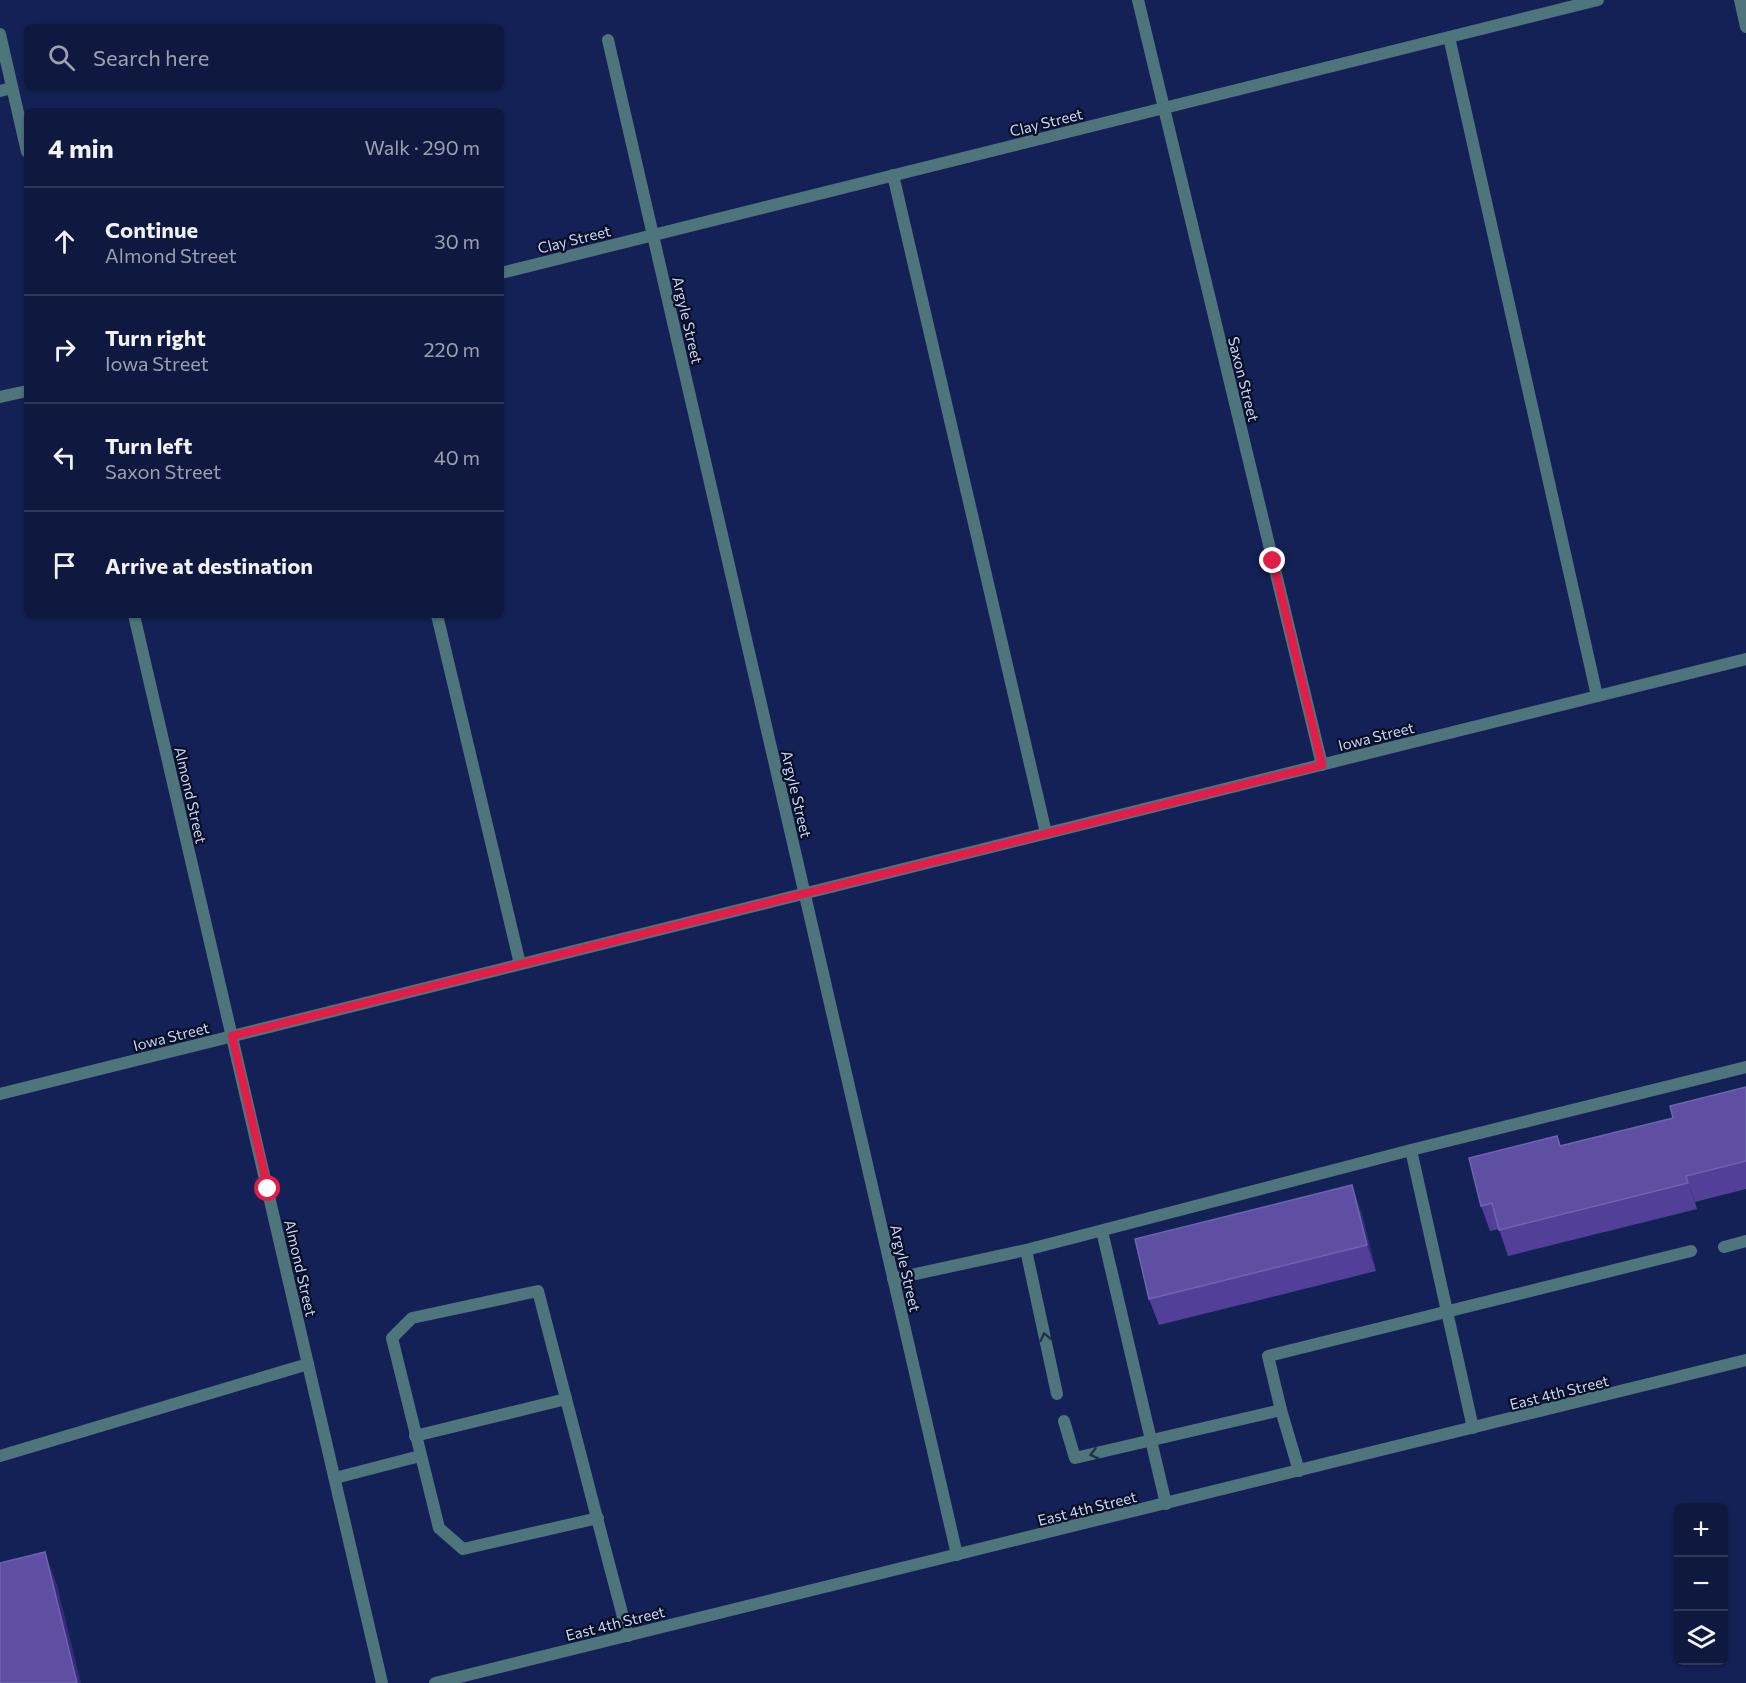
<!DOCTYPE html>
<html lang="en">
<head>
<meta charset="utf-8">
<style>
  body { margin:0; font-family:Commissioner,sans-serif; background:#182247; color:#f1f3f6 }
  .controls { position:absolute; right:18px; bottom:18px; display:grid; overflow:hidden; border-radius:9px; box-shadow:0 2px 4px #0004 }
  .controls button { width:54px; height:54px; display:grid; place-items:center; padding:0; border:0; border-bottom:2px solid #2f3859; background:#0f1940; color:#f1f3f6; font:30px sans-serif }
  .stop { position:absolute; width:18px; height:18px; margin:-14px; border:4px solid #e11d48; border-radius:50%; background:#fff }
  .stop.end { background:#e11d48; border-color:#fff; box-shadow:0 2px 6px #0008 }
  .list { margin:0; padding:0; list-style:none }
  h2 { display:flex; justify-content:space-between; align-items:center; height:78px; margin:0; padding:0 24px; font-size:26px }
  h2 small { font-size:20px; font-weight:400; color:#9ba0b1 }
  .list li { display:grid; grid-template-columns:39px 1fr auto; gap:18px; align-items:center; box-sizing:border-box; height:108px; padding:0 24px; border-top:2px solid #2f3859 }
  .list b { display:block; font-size:22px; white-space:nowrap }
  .list p { margin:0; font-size:20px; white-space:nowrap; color:#9ba0b1 }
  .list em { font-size:20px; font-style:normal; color:#9ba0b1 }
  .icon { flex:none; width:33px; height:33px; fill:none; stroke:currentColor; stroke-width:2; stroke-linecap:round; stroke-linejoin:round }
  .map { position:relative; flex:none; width:1746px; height:1683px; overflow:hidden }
  .search { position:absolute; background:#0f1940; box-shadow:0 2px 4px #0004; left:24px; top:24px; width:480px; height:66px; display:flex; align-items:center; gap:15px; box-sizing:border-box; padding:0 21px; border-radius:9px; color:#9ba0b1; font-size:22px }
  .panel { position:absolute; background:#0f1940; box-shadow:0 2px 4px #0004; left:24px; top:108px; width:480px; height:510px; border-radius:9px }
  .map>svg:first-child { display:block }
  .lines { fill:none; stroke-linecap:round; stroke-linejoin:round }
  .service { stroke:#4f757c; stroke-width:12 }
  .minor { stroke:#4f757c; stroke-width:12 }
  .tertiary { stroke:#4f757c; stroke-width:12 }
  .wall { fill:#523f98 }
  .shaded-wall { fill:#342c79 }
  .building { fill:#5f4fa2; stroke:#6f64b0; stroke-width:1.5 }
  .oneway { stroke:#203243 }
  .route { stroke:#e11d48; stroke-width:8 }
  .labels { text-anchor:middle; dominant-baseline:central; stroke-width:4.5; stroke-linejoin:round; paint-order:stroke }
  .street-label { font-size:15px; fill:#c8d5f7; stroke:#070e25 }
</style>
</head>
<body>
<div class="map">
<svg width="1746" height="1683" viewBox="0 0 1746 1683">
  <rect width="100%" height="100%" fill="#142156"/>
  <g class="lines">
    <!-- service -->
    <g class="service">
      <path d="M1449 37 1597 696"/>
      <path d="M0 91 12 88"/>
      <path d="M893 175 1046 833"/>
      <path d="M437 615 520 964"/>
      <path d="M1411 1150 1473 1428"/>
      <path d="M1102 1231 1166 1504"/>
      <path d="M1724 1247 1746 1241"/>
      <path d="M1026 1250 1057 1394"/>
      <path d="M893 1279 1026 1250 1411 1150 1746 1067"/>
      <path d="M1064 1421 1075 1458 1281 1410"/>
      <path d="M415 1436 566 1399"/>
      <path d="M0 1456 308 1364"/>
      <path d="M1299 1471 1281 1410 1268 1356 1691 1251"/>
      <path d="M335 1478 420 1456"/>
      <path d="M598 1518 463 1549 439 1528 392 1338 412 1318 538 1291C567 1406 598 1521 628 1636"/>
    </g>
    <!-- minor -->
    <g class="minor">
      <path d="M1138 0 1322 765"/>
      <path d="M1740 0 1746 27"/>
      <path d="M0 34 27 152"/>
      <path d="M608 40 957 1555"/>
      <path d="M501 273 1598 0"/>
      <path d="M0 397 27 391"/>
      <path d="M134 615 382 1683"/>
      <path d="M0 1094 1746 659"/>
    </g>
    <!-- tertiary -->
    <path class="tertiary" d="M435 1683 1746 1360"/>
  </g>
  <!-- wall -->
  <g class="wall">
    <path d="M1746 1087V1189L1695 1202 1697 1209 1508 1256 1499 1229 1490 1231 1481 1206 1557 1136 1561 1146 1673 1118Z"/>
    <path d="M1361 1211 1376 1271 1159 1325 1149 1299Z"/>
  </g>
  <!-- shaded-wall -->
  <g class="shaded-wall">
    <path d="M1686 1176 1695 1202 1697 1209 1688 1183Z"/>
    <path d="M1352 1185 1361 1211 1376 1271 1367 1245Z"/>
    <path d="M45 1552 57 1585 81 1683H77Z"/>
  </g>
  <!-- building -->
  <g class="building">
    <path d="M1746 1087V1161L1686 1176 1688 1183 1499 1230 1492 1203 1481 1206 1469 1158 1557 1136 1560 1146 1673 1118 1670 1106Z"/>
    <path d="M1352 1185 1367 1245 1149 1299 1135 1239Z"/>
    <path d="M45 1552 77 1683H0V1563Z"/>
  </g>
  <!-- one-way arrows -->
  <defs><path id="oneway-chevron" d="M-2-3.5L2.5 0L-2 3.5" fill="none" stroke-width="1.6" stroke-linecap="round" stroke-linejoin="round" transform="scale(1.5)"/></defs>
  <g class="oneway">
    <use href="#oneway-chevron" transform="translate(1045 1337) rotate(-102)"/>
    <use href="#oneway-chevron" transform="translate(1094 1454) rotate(166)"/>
  </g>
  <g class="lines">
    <!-- route -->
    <path class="route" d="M268 1189 232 1036 1322 765 1273 561"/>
  </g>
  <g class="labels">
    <!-- street labels -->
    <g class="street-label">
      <text transform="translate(1046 122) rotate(-14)">Clay Street</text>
      <text transform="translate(574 239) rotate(-14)">Clay Street</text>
      <text transform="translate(688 320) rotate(77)">Argyle Street</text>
      <text transform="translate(1244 379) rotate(76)">Saxon Street</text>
      <text transform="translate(1376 736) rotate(-14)">Iowa Street</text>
      <text transform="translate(797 794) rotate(77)">Argyle Street</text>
      <text transform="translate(191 795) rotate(77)">Almond Street</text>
      <text transform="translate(171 1036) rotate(-14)">Iowa Street</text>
      <text transform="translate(301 1268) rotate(77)">Almond Street</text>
      <text transform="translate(906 1268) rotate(77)">Argyle Street</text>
      <text transform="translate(1559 1392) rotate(-14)">East 4th Street</text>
      <text transform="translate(1087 1508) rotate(-14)">East 4th Street</text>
      <text transform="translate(615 1623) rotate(-14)">East 4th Street</text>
    </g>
  </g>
</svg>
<div class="controls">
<button>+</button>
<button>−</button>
<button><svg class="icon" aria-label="layers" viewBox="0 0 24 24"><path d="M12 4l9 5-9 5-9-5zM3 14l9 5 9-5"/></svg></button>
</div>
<div class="stop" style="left:268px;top:1189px"></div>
<div class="stop end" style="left:1273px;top:561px"></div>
<div class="search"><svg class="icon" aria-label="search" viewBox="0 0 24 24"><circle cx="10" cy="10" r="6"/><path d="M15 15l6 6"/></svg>Search here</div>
<section class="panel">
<h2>4 min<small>Walk · 290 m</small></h2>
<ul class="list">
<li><svg class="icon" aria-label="ahead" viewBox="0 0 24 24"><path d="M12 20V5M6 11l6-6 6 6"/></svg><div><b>Continue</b><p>Almond Street</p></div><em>30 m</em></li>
<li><svg class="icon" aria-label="right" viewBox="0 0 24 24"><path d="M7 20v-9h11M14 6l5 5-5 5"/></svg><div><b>Turn right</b><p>Iowa Street</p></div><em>220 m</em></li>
<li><svg class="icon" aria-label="left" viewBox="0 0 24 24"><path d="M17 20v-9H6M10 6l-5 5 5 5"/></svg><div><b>Turn left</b><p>Saxon Street</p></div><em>40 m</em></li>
<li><svg class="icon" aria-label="arrive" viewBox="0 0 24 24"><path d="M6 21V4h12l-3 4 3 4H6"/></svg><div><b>Arrive at destination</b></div></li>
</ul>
</section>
</div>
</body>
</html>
